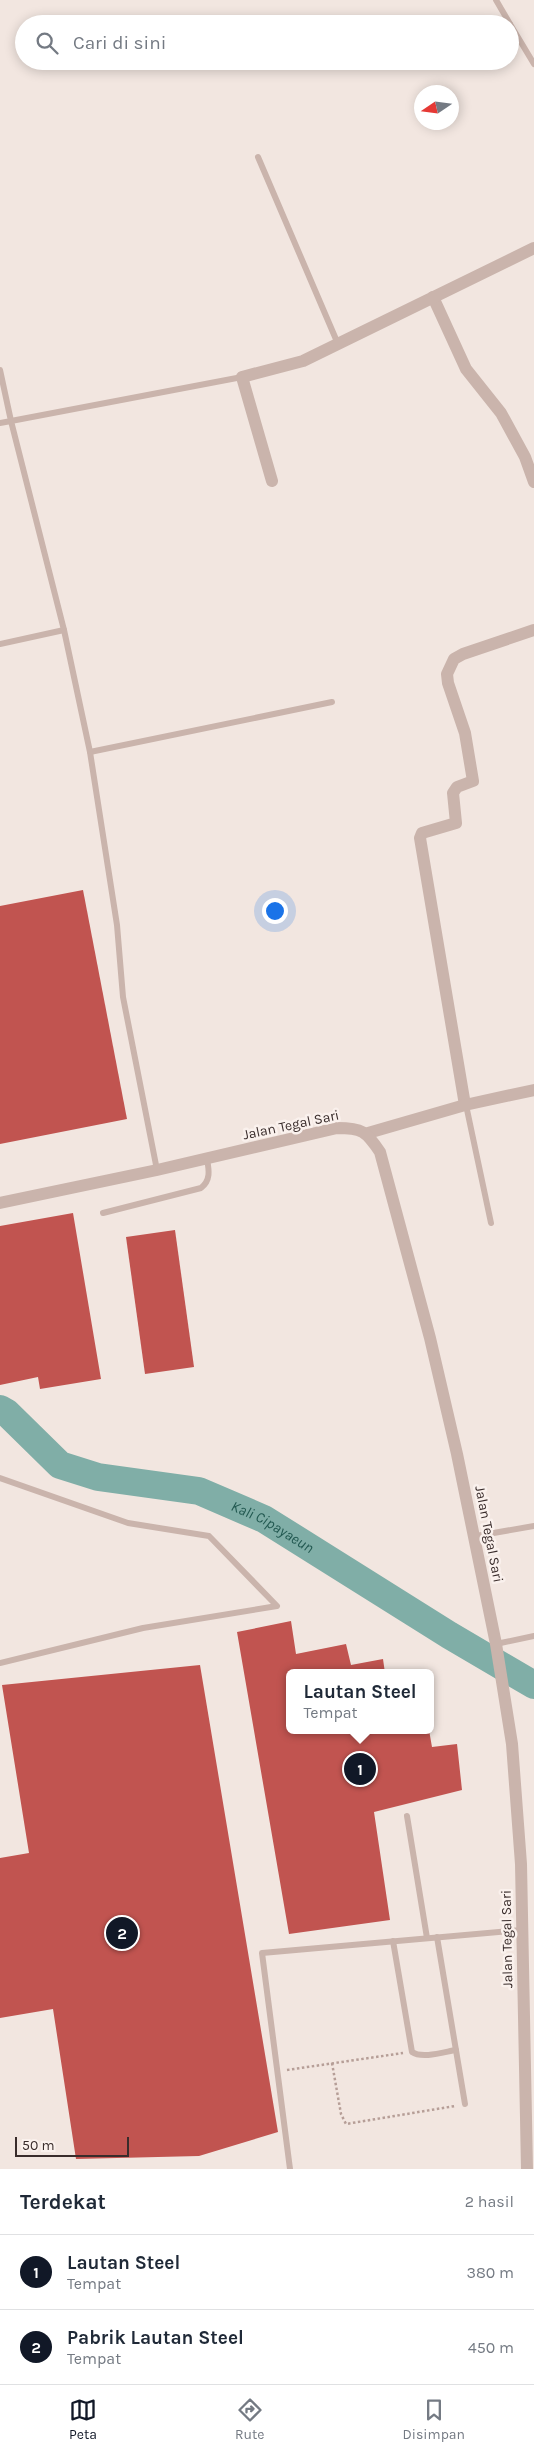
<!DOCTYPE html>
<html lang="id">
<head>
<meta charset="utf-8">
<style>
  body { margin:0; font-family:Karla,sans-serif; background:#f2f2f3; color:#1f2937 }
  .compass { position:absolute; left:414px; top:85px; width:45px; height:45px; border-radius:50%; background:#fff; box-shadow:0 2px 12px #0003; rotate:257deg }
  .scale { position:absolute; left:15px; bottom:12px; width:114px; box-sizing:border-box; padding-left:5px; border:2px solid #392c2b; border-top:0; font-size:14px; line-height:18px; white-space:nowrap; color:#392c2b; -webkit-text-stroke:4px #faf1ed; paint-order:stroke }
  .you { position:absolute; left:274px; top:910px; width:18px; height:18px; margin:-12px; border:4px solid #fff; border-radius:50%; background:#1a73e8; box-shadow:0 0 0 8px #1a73e833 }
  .badge { display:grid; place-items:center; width:32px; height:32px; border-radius:50%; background:#111827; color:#fff; font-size:16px; font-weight:700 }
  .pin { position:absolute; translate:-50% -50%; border:2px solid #fff; box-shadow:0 1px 5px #0006 }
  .popup { position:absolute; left:286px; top:1669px; width:148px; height:65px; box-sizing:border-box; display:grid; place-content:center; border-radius:8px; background:#fff; filter:drop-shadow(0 1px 4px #0005); font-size:16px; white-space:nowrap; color:#747a83 }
  .popup b { font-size:19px; color:#1f2937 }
  .popup::after { content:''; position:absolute; left:50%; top:100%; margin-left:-10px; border:10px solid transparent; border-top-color:#fff }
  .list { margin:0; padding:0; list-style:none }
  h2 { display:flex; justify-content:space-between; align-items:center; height:65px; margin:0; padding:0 20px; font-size:21px }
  h2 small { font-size:16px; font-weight:400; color:#747a83 }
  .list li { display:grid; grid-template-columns:32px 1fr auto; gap:15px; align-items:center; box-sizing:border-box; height:75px; padding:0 20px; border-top:1px solid #e0e1e3 }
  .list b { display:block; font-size:19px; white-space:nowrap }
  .list p { margin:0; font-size:16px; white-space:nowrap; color:#747a83 }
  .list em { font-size:16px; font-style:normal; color:#747a83 }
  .icon { flex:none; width:28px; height:28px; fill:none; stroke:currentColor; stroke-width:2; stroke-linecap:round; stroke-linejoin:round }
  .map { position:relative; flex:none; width:534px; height:2169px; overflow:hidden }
  .search { position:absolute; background:#fff; box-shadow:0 2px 12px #0003; left:15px; right:15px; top:15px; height:55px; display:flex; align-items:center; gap:12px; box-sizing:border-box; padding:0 18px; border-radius:28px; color:#747a83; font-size:19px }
  .sheet { height:215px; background:#fff }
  nav { display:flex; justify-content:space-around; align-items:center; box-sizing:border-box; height:70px; border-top:1px solid #e0e1e3; background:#fff; font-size:14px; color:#747a83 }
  nav a { display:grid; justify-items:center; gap:2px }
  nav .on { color:#111827 }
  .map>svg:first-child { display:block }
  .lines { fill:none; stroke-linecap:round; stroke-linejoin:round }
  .river { stroke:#80aea7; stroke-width:28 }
  .building { fill:#c15450 }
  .path { stroke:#b69e97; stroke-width:2.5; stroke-dasharray:2.5 2.5; stroke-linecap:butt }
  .lane { stroke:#cab4ac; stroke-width:6 }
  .street { stroke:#cab4ac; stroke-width:12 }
  .labels { text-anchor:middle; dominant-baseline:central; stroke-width:5; stroke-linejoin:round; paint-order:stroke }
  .street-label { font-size:14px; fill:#392c2b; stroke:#faf1ed }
  .water-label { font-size:15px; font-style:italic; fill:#225951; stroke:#faf1ed }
</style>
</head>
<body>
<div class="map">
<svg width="534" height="2169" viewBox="0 0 534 2169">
  <rect width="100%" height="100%" fill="#f2e6e0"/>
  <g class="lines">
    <!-- river -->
    <path class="river" id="s1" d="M0 1409 7 1413 60 1465 98 1477 199 1491 264 1519 449 1635 534 1685"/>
  </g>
  <!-- building -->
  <g class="building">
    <path d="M83 890 127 1119 0 1144V906Z"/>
    <path d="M73 1213 101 1379 40 1389 38 1377 0 1385V1226Z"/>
    <path d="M175 1230 194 1367 145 1374 126 1237Z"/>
    <path d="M291 1621 296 1654 346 1644 351 1665 383 1659 385 1673H290V1730H429L432 1747 457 1744 462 1790 374 1812 390 1920 289 1934 237 1632Z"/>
    <path d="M200 1665 278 2132 199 2156 76 2159 53 2009 0 2018V1858L29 1853 2 1685Z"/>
  </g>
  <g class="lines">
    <!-- path -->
    <g class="path">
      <path d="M332 2063 341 2114 346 2124 455 2106"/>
      <path d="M287 2070 403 2053"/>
    </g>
    <!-- lane -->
    <g class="lane">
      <path d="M496 0 510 24"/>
      <path d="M510 24 534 64"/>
      <path d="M258 157 338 344"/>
      <path d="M0 370 11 421 0 423"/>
      <path d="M0 644 64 630"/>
      <path d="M90 752 332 702"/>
      <path d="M466 1105 491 1223"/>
      <path d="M157 1170 123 997 117 925 90 752 64 630 11 421 242 377"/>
      <path d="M103 1213 201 1188C211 1180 209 1170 207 1159"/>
      <path d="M0 1478 128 1523 209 1536 277 1606 143 1628 0 1663"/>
      <path d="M476 1536 534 1526"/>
      <path d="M496 1644 534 1636"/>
      <path d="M407 1816 427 1938"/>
      <path d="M437 1937 465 2104"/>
      <path d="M393 1941 412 2052C422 2059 444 2052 456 2050"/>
      <path d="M290 2169 262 1953 521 1930"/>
    </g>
    <!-- street -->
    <g class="street">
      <path d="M433 297 466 369 501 413 525 457 534 482"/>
      <path d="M272 481 242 377 303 361 534 248"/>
      <path d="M465 1105 420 838 422 833 456 823 453 793 457 787 473 781 465 733 448 683 447 674 454 659 463 654 534 630"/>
      <path d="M368 1133 465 1105 534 1090"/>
      <path d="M0 1203 157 1170 337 1128C362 1128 366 1131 380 1152L430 1338 457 1454 496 1644 512 1744 521 1864 527 2169"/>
    </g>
  </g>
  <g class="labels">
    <!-- street labels -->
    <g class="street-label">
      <text transform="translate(291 1125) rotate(-12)">Jalan Tegal Sari</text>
      <text transform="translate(489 1534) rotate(79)">Jalan Tegal Sari</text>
      <text transform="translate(507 1939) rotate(-91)">Jalan Tegal Sari</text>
    </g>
    <!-- water labels -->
    <g class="water-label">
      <text stroke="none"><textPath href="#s1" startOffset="306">Kali Cipayaeun</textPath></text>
    </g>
  </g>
</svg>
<svg class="compass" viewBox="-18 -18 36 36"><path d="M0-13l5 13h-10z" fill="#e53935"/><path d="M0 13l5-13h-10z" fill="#747a83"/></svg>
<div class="scale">50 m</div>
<div class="you"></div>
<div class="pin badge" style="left:360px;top:1769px">1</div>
<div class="popup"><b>Lautan Steel</b>Tempat</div>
<div class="pin badge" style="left:122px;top:1933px">2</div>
<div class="search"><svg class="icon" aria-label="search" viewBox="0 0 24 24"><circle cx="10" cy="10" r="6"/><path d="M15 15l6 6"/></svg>Cari di sini</div>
</div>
<section class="sheet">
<h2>Terdekat<small>2 hasil</small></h2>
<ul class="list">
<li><span class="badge">1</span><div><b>Lautan Steel</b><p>Tempat</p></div><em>380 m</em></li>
<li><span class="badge">2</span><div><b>Pabrik Lautan Steel</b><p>Tempat</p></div><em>450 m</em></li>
</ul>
</section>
<nav>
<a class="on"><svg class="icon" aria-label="map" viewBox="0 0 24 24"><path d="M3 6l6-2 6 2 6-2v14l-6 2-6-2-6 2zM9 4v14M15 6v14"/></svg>Peta</a>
<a><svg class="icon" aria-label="directions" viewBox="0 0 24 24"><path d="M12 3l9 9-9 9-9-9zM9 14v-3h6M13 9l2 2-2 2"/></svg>Rute</a>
<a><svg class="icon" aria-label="saved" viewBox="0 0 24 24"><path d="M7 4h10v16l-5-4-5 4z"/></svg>Disimpan</a>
</nav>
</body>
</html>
